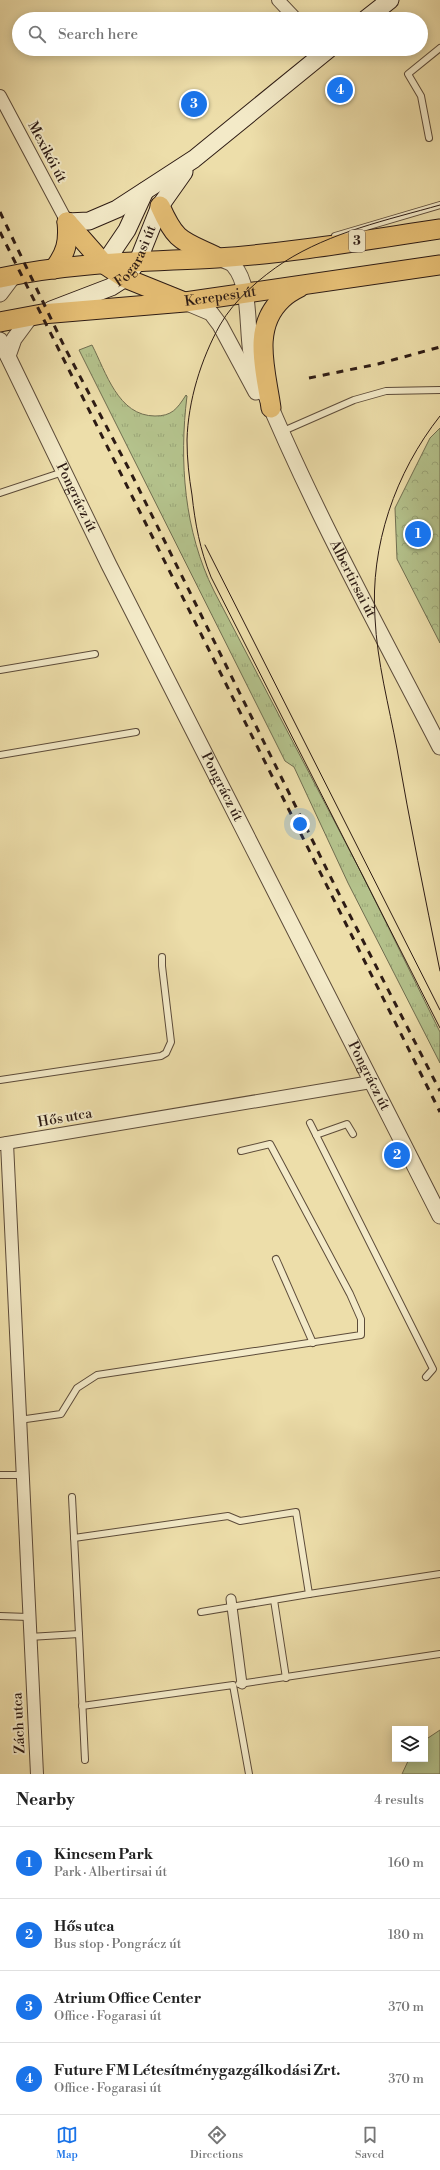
<!DOCTYPE html>
<html lang="en">
<head>
<meta charset="utf-8">
<style>
  body { margin:0; font-family:"Libre Bodoni",serif; background:#f6f6f6; color:#222 }
  .controls { position:absolute; right:12px; bottom:12px; display:grid; overflow:hidden; border-radius:0px; box-shadow:0 2px 10px #0003 }
  .controls button { width:36px; height:36px; display:grid; place-items:center; padding:0; border:0; border-bottom:1px solid #e0e0e0; background:#fff; color:#222; font:20px sans-serif }
  .you { position:absolute; left:300px; top:824px; width:14px; height:14px; margin:-10px; border:3px solid #fff; border-radius:50%; background:#1a73e8; box-shadow:0 0 0 6px #1a73e833 }
  .badge { display:grid; place-items:center; width:26px; height:26px; border-radius:50%; background:#1a73e8; color:#fff; font-size:13px; font-weight:700 }
  .pin { position:absolute; translate:-50% -50%; border:2px solid #fff; box-shadow:0 1px 4px #0006 }
  .list { margin:0; padding:0; list-style:none }
  h2 { display:flex; justify-content:space-between; align-items:center; height:52px; margin:0; padding:0 16px; font-size:17px }
  h2 small { font-size:13px; font-weight:400; color:#767676 }
  .list li { display:grid; grid-template-columns:26px 1fr auto; gap:12px; align-items:center; box-sizing:border-box; height:72px; padding:0 16px; border-top:1px solid #e0e0e0 }
  .list b { display:block; font-size:15px; white-space:nowrap }
  .list p { margin:0; font-size:13px; white-space:nowrap; color:#767676 }
  .list em { font-size:13px; font-style:normal; color:#767676 }
  .icon { flex:none; width:22px; height:22px; fill:none; stroke:currentColor; stroke-width:2; stroke-linecap:round; stroke-linejoin:round }
  .map { position:relative; flex:none; width:440px; height:1774px; overflow:hidden }
  .search { position:absolute; background:#fff; box-shadow:0 2px 10px #0003; left:12px; right:12px; top:12px; height:44px; display:flex; align-items:center; gap:10px; box-sizing:border-box; padding:0 14px; border-radius:22px; color:#767676; font-size:15px }
  .sheet { height:340px; background:#fff }
  nav { display:flex; justify-content:space-around; align-items:center; box-sizing:border-box; height:56px; border-top:1px solid #e0e0e0; background:#fff; font-size:11px; color:#767676 }
  nav a { display:grid; justify-items:center; gap:2px }
  nav .on { color:#1a73e8 }
  .map>svg:first-child { display:block }
  .grass { fill:url(#grass-tufts); stroke:#706e50 }
  .park { fill:url(#park-crowns); stroke:#706e50 }
  .pitch { fill:#b4c28c; stroke:#706e50 }
  .lines { fill:none; stroke-linecap:round; stroke-linejoin:round }
  .service-casing { stroke:#5d4c3a; stroke-width:8 }
  .pedestrian-casing { stroke:#5d4c3a; stroke-width:11 }
  .minor-casing { stroke:#5d4c3a; stroke-width:14 }
  .tertiary-casing { stroke:#5d4c3a; stroke-width:17 }
  .secondary-casing { stroke:#2d1b14; stroke-width:19 }
  .primary-casing { stroke:#2d1b14; stroke-width:21 }
  .service { stroke:#f3eac8; stroke-width:6 }
  .pedestrian { stroke:#f3eac8; stroke-width:9 }
  .minor { stroke:#f3eac8; stroke-width:12 }
  .tertiary { stroke:#f3eac8; stroke-width:15 }
  .secondary { stroke:#f3eac8; stroke-width:17 }
  .primary { stroke:#e6bf75; stroke-width:19 }
  .tram { stroke:#2d1b14; stroke-width:1 }
  .rail { stroke:#2d1b14; stroke-width:3; stroke-dasharray:7 7; stroke-linecap:butt }
  .labels { text-anchor:middle; dominant-baseline:central; stroke-width:4; stroke-linejoin:round; paint-order:stroke }
  .shield { fill:#f3eac8; stroke:#68594a; stroke-width:1 }
  .shield-label { font-size:13px; font-weight:bold; fill:#2d1b14 }
  .street-label { font-size:14px; fill:#2d1b14; stroke:#f3eac8 }
</style>
</head>
<body>
<div class="map">
<svg width="440" height="1774" viewBox="0 0 440 1774">
  <defs>
    <pattern id="grass-tufts" width="24" height="20" patternUnits="userSpaceOnUse"><rect width="24" height="20" fill="#b4c28c"/><path d="M3 7l-1-3M5 7V3M7 7l1-3M15 17l-1-3M17 17v-4M19 17l1-3" fill="none" stroke="#9ba678"/></pattern>
    <pattern id="park-crowns" width="20" height="18" patternUnits="userSpaceOnUse"><rect width="20" height="18" fill="#b4c28c"/><path d="M2 6a3 3 0 1 1 6 0M12 15a3 3 0 1 1 6 0" fill="none" stroke="#9ba678"/></pattern>
  </defs>
  <rect width="100%" height="100%" fill="#eddeaa"/>
  <filter id="stains"><feTurbulence type="fractalNoise" baseFrequency=".005" numOctaves="4"/><feColorMatrix values="0 0 0 0 .2 0 0 0 0 .09 0 0 0 0 .02 0 0 0 .5 -.17"/></filter>
  <radialGradient id="worn" r=".72"><stop offset=".6" stop-color="#630" stop-opacity="0"/><stop offset="1" stop-color="#630" stop-opacity=".3"/></radialGradient>
  <!-- grass -->
  <path class="grass" d="M92 345C106 372 118 416 155 416 172 416 177 409 186 395L187 396C179 461 184 531 214 591L363 876 440 1032V1063L348 883 294 767 285 761 79 350Z"/>
  <!-- park -->
  <path class="park" d="M440 428V643L397 559 395 508 430 438Z"/>
  <!-- pitch -->
  <path class="pitch" d="M440 1730V1774H402L409 1759H425V1740Z"/>
  <g class="lines">
    <!-- service casing -->
    <g class="service-casing">
      <g id="service">
        <path d="M429 138 421 96 408 74 440 48"/>
        <path d="M335 236 440 205"/>
        <path d="M281 432 354 400 386 391 440 390"/>
        <path d="M0 493 63 472"/>
        <path d="M0 670 95 654"/>
        <path d="M0 755 136 732"/>
        <path d="M0 1080 161 1056 166 1053 171 1042 162 966V957"/>
        <path d="M310 1123 433 1369 426 1377"/>
        <path d="M316 1135 347 1124 353 1134"/>
        <path d="M276 1259 313 1343"/>
        <path d="M19 1420 61 1414 77 1388 97 1375 361 1335V1319L350 1294 270 1144 241 1151"/>
        <path d="M0 1475H22"/>
        <path d="M72 1497 79 1634"/>
        <path d="M74 1538 228 1516 240 1521 296 1512 309 1594 201 1612"/>
        <path d="M309 1594 440 1574"/>
        <path d="M274 1600 286 1678"/>
        <path d="M0 1616 28 1617"/>
        <path d="M29 1637 79 1634 85 1760"/>
        <path d="M239 1684 440 1654"/>
        <path d="M82 1706 233 1685 249 1774"/>
      </g>
    </g>
    <!-- pedestrian casing -->
    <g class="pedestrian-casing">
      <path id="pedestrian" d="M231 1599 242 1684"/>
    </g>
    <!-- minor casing -->
    <g class="minor-casing">
      <g id="minor">
        <path d="M278 0 296 19"/>
        <path d="M0 96 67 222"/>
        <path d="M7 1143 37 1774"/>
        <path d="M0 1144 371 1082"/>
      </g>
    </g>
    <!-- tertiary casing -->
    <g class="tertiary-casing">
      <g id="tertiary">
        <path id="s1" d="M219 258C223 260 231 262 234 266 254 289 244 341 255 369 307 499 376 623 440 747"/>
        <path d="M0 294 15 274"/>
        <path d="M185 302 211 313 220 325 256 392"/>
        <path id="s2" d="M0 340 109 565 440 1216"/>
        <path d="M8 356 14 339 31 316"/>
      </g>
    </g>
    <!-- secondary casing -->
    <g class="secondary-casing">
      <g id="secondary">
        <path d="M366 19 390 0"/>
        <path d="M67 222 89 221 117 209 194 159 329 49"/>
        <path d="M104 264 127 230 145 191"/>
        <path id="s3" d="M51 310 111 287 125 278 138 261 160 206 184 172"/>
      </g>
    </g>
    <!-- primary casing -->
    <g class="primary-casing">
      <g id="primary">
        <path d="M160 206C176 242 181 240 215 256"/>
        <path d="M67 222 104 264 125 278 182 301"/>
        <path d="M54 269C66 253 69 242 67 222"/>
        <path d="M0 278C71 262 145 262 217 258 292 253 366 240 440 229"/>
        <path id="s4" d="M0 322 42 314 185 302 440 265"/>
        <path d="M271 408C266 371 251 328 282 299 287 294 294 290 300 287"/>
      </g>
    </g>
    <!-- service -->
    <use href="#service" class="service"/>
    <!-- pedestrian -->
    <use href="#pedestrian" class="pedestrian"/>
    <!-- minor -->
    <use href="#minor" class="minor"/>
    <!-- tertiary -->
    <use href="#tertiary" class="tertiary"/>
    <!-- secondary -->
    <use href="#secondary" class="secondary"/>
    <!-- primary -->
    <use href="#primary" class="primary"/>
    <!-- tram -->
    <g class="tram">
      <path d="M440 205C387 220 331 232 284 262 261 277 234 300 220 325 201 359 188 401 187 440 187 459 189 477 192 495 195 523 200 550 211 577L440 1028"/>
      <path d="M440 416C395 473 370 546 375 618 377 662 389 706 397 749 410 824 425 897 440 971"/>
      <path d="M205 545 440 1010"/>
    </g>
    <!-- rail -->
    <g class="rail">
      <path d="M0 212 65 348 131 473 336 888 440 1091"/>
      <path d="M0 232 440 1112"/>
      <path d="M309 378 378 364 440 347"/>
    </g>
  </g>
  <g class="labels">
    <!-- shield labels -->
    <rect class="shield" x="349" y="230" width="16" height="22" rx="3"/>
    <g class="shield-label">
      <text x="357" y="241">3</text>
    </g>
    <!-- street labels -->
    <g class="street-label">
      <text transform="translate(47 152) rotate(62)">Mexikói út</text>
      <text stroke="none"><textPath href="#s3" startOffset="105">Fogarasi út</textPath></text>
      <text stroke="none"><textPath href="#s4" startOffset="222">Kerepesi út</textPath></text>
      <text stroke="none"><textPath href="#s2" startOffset="175">Pongrácz út</textPath></text>
      <text stroke="none"><textPath href="#s1" startOffset="355">Albertirsai út</textPath></text>
      <text stroke="none"><textPath href="#s2" startOffset="499">Pongrácz út</textPath></text>
      <text stroke="none"><textPath href="#s2" startOffset="823">Pongrácz út</textPath></text>
      <text transform="translate(65 1118) rotate(-10)">Hős utca</text>
      <text transform="translate(19 1723) rotate(-93)">Zách utca</text>
    </g>
  </g>
  <rect width="100%" height="100%" filter="url(#stains)"/>
  <rect width="100%" height="100%" fill="url(#worn)"/>
</svg>
<div class="controls">
<button><svg class="icon" aria-label="layers" viewBox="0 0 24 24"><path d="M12 4l9 5-9 5-9-5zM3 14l9 5 9-5"/></svg></button>
</div>
<div class="you"></div>
<div class="pin badge" style="left:418px;top:534px">1</div>
<div class="pin badge" style="left:397px;top:1155px">2</div>
<div class="pin badge" style="left:194px;top:104px">3</div>
<div class="pin badge" style="left:340px;top:90px">4</div>
<div class="search"><svg class="icon" aria-label="search" viewBox="0 0 24 24"><circle cx="10" cy="10" r="6"/><path d="M15 15l6 6"/></svg>Search here</div>
</div>
<section class="sheet">
<h2>Nearby<small>4 results</small></h2>
<ul class="list">
<li><span class="badge">1</span><div><b>Kincsem Park</b><p>Park · Albertirsai út</p></div><em>160 m</em></li>
<li><span class="badge">2</span><div><b>Hős utca</b><p>Bus stop · Pongrácz út</p></div><em>180 m</em></li>
<li><span class="badge">3</span><div><b>Atrium Office Center</b><p>Office · Fogarasi út</p></div><em>370 m</em></li>
<li><span class="badge">4</span><div><b>Future FM Létesítménygazgálkodási Zrt.</b><p>Office · Fogarasi út</p></div><em>370 m</em></li>
</ul>
</section>
<nav>
<a class="on"><svg class="icon" aria-label="map" viewBox="0 0 24 24"><path d="M3 6l6-2 6 2 6-2v14l-6 2-6-2-6 2zM9 4v14M15 6v14"/></svg>Map</a>
<a><svg class="icon" aria-label="directions" viewBox="0 0 24 24"><path d="M12 3l9 9-9 9-9-9zM9 14v-3h6M13 9l2 2-2 2"/></svg>Directions</a>
<a><svg class="icon" aria-label="saved" viewBox="0 0 24 24"><path d="M7 4h10v16l-5-4-5 4z"/></svg>Saved</a>
</nav>
</body>
</html>
